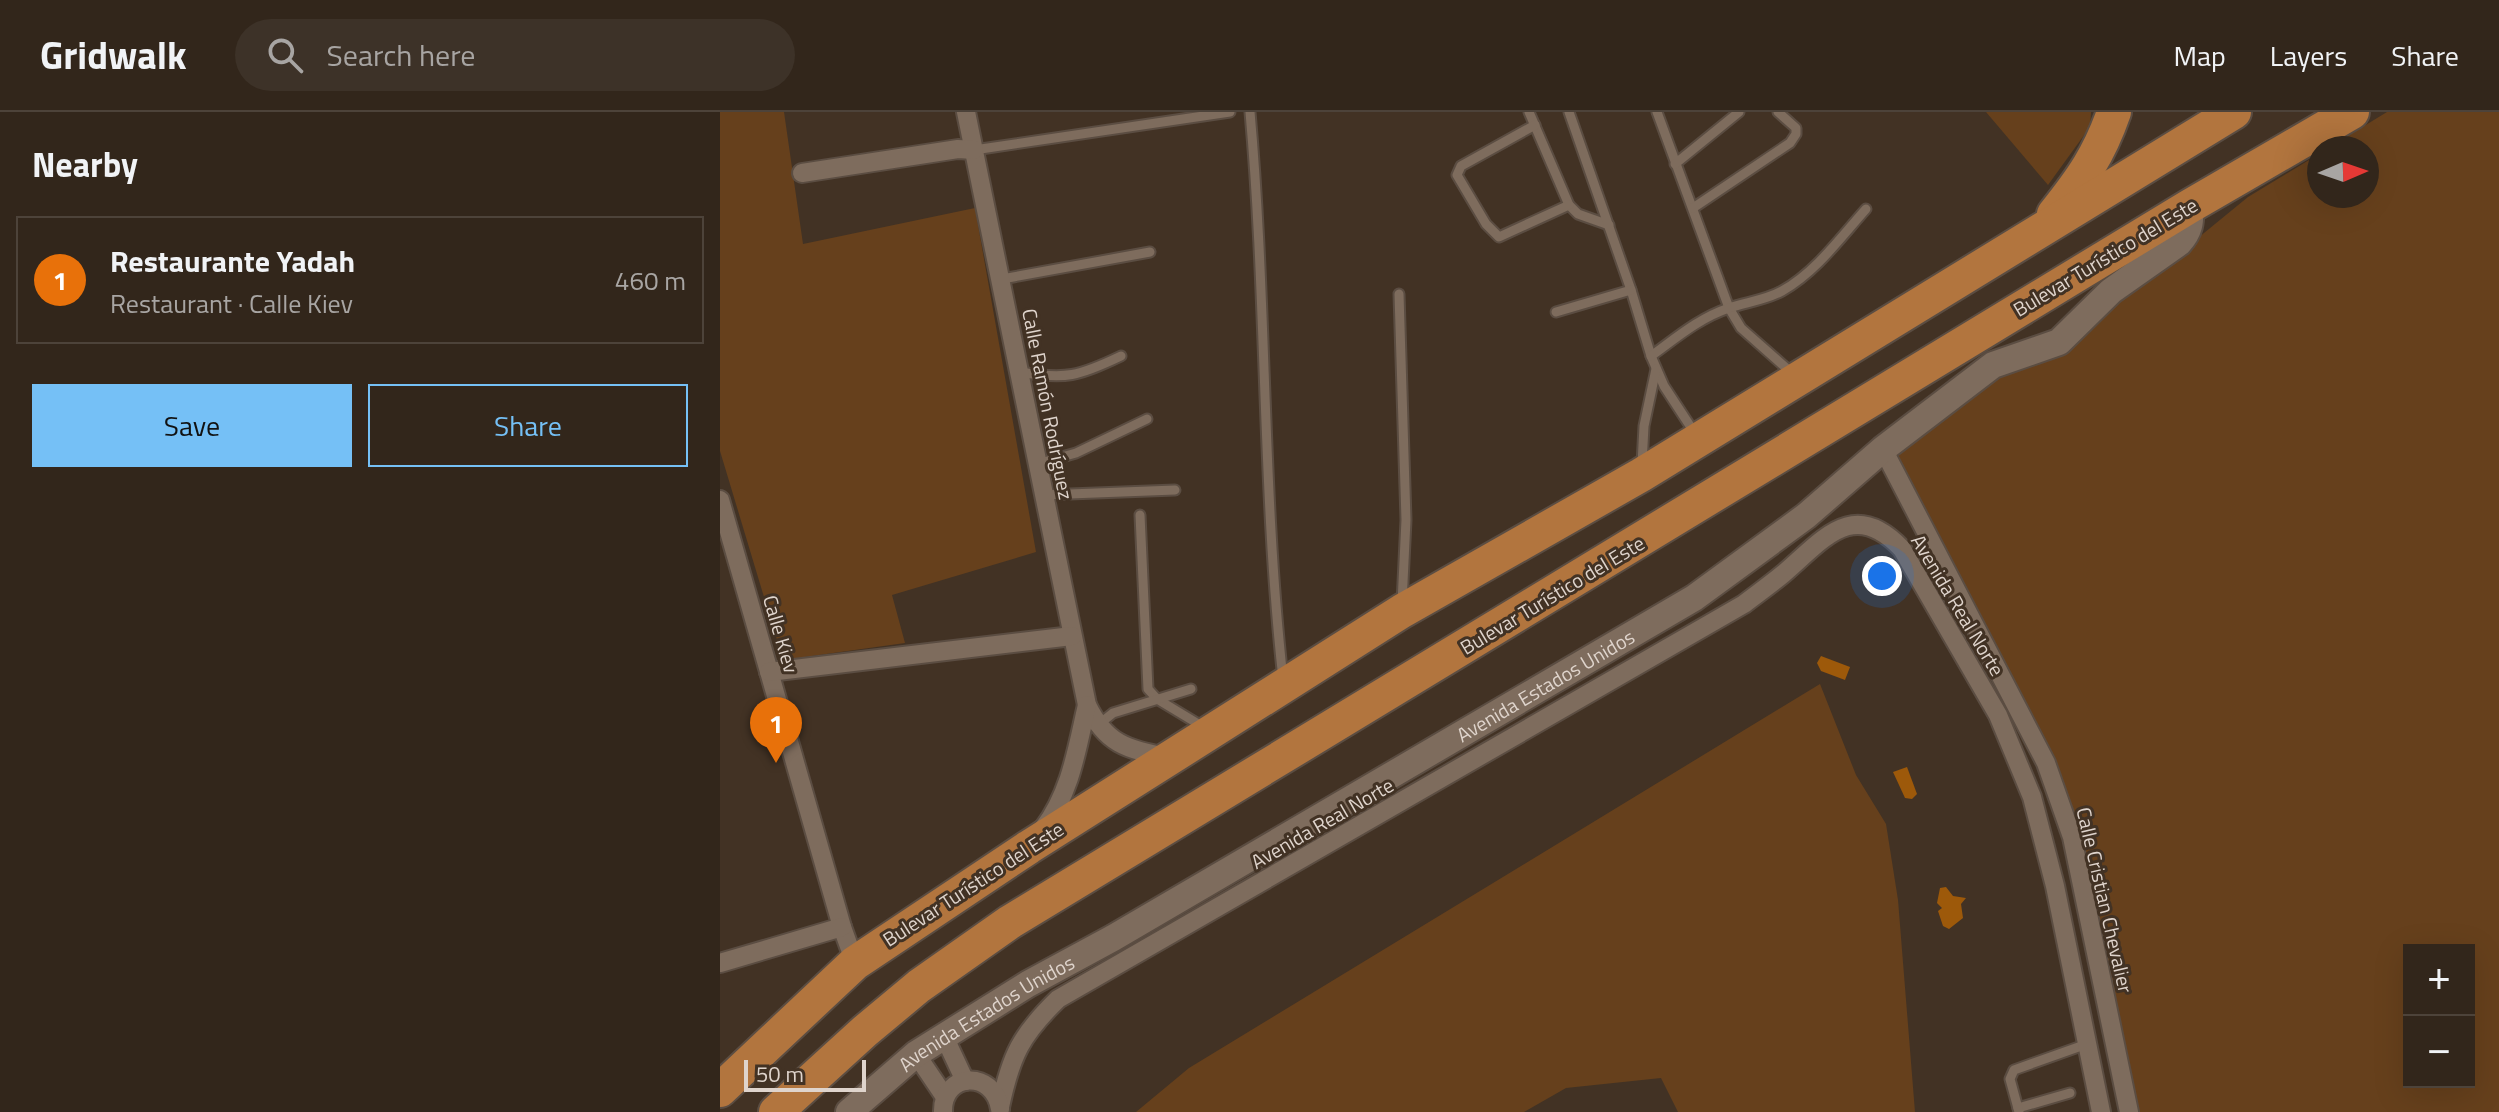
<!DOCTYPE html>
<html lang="en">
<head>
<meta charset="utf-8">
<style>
  body { margin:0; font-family:"Titillium Web",sans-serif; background:#3d3228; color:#f1f3f6 }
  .controls { position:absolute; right:24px; bottom:24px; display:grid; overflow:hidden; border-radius:0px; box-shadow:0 8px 32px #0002 }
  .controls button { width:72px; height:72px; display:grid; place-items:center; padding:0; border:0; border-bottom:2px solid #4d433a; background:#32261b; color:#f1f3f6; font:40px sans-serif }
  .compass { position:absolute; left:1587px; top:24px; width:72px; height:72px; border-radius:50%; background:#32261b; box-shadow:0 8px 32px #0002; rotate:88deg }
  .scale { position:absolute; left:24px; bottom:20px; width:122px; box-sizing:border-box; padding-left:8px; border:4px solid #dfd4cc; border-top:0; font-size:22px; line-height:28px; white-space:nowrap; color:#dfd4cc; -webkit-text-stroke:6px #423224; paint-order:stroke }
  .you { position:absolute; left:1162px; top:464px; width:28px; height:28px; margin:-20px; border:6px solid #fff; border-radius:50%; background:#1a73e8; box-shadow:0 0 0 12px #1a73e833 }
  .badge { display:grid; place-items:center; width:52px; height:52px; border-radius:50%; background:#75c0f6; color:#fff; font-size:26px; font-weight:700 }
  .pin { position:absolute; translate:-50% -66px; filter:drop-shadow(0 2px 4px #0008) }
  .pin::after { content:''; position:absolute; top:42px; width:28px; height:24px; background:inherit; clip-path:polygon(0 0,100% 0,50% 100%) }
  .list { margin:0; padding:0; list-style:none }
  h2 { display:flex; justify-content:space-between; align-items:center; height:104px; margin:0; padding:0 32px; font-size:34px }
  h2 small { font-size:26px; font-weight:400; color:#a8a5a3 }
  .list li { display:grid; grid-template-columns:52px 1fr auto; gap:24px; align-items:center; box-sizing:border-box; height:128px; margin:0 16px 16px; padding:0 16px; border:2px solid #4d433a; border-radius:0px }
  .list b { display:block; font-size:30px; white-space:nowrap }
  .list p { margin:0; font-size:26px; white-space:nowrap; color:#a8a5a3 }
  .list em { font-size:26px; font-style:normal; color:#a8a5a3 }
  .actions { display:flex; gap:16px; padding:24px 32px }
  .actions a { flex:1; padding:18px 0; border:2px solid #75c0f6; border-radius:0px; text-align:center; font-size:28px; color:#75c0f6 }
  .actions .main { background:#75c0f6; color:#111 }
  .icon { flex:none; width:44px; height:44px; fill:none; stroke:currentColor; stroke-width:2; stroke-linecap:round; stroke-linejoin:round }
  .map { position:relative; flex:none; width:1779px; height:1000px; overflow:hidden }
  header { display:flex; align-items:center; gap:48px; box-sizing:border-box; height:112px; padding:0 40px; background:#32261b; border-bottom:2px solid #4d433a }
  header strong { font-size:38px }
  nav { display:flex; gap:44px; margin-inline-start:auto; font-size:28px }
  .search { width:560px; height:72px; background:#3d3228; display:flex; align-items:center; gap:20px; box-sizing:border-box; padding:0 28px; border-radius:44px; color:#a8a5a3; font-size:30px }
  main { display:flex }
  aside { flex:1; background:#32261b }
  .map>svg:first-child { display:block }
  .green { fill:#66401c; fill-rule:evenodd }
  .water { fill:#9d590a }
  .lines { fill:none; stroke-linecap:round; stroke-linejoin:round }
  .lane-casing { stroke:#5b4d42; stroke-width:13 }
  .street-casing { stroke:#5b4d42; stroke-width:22 }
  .secondary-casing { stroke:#5b4d42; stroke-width:30 }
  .highway-casing { stroke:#5b4d42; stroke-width:38 }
  .lane { stroke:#7e6c5d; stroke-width:9 }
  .street { stroke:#7e6c5d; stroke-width:18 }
  .secondary { stroke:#7e6c5d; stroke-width:26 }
  .highway { stroke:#b2753e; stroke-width:34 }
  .labels { text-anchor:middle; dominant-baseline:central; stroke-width:6; stroke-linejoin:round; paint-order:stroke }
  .street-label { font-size:20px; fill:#dfd4cc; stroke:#423224 }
</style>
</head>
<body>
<header>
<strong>Gridwalk</strong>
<div class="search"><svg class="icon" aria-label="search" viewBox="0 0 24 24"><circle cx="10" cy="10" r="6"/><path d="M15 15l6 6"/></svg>Search here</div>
<nav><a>Map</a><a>Layers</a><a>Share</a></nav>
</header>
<main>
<aside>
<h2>Nearby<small></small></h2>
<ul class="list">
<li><span class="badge" style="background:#e8710a">1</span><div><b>Restaurante Yadah</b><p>Restaurant · Calle Kiev</p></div><em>460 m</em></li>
</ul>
<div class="actions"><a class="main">Save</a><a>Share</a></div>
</aside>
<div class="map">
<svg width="1779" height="1000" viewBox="0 0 1779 1000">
  <rect width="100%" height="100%" fill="#423224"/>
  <!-- green -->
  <g class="green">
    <path d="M0 0H64L83 132 255 96 316 440 172 483 185 531 63 548 0 339Z"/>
    <path d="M1266 0H1371L1370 15 1328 73Z"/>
    <path d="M1667 0H1779V1000H1418L1336 653 1260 508 1175 337 1280 260 1330 247 1528 85 1599 42V84H1647V36H1608ZM1689 838H1749V970H1689Z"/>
    <path d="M1100 572 1136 663 1166 712 1178 788 1195 1000H958L941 966 846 976 804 1000H416L469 956Z"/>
  </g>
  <!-- water -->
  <g class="water">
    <path d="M1101 544 1130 555 1125 568 1101 559 1097 551Z"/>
    <path d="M1187 655 1197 682 1192 687 1185 686 1173 660Z"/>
    <path d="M1226 775 1233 784 1246 786 1241 792 1243 806 1229 817 1223 814 1218 799 1222 796 1217 791 1220 776Z"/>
  </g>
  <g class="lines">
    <!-- lane casing -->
    <g class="lane-casing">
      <g id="lane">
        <path d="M530 0C547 189 542 379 563 567"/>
        <path d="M809 0 849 93 858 102 889 113"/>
        <path d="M849 0 911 178 931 244 944 274 976 323"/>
        <path d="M937 0 1009 196 1021 216 1072 261"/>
        <path d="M815 13 741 54 737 63 766 112 779 125 849 93"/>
        <path d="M254 38 510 0"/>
        <path d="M955 52 1019 0"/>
        <path d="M973 96 1070 31 1076 22V16L1058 0"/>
        <path d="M282 167 430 140"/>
        <path d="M679 182 686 408 682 491"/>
        <path d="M836 200 911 178"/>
        <path d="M931 244C956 226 979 206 1009 196 1027 190 1046 188 1062 179 1096 160 1121 125 1146 97"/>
        <path d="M300 260C346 268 359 264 401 244"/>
        <path d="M317 352 356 341 427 307"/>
        <path d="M922 352 924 314 936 257"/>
        <path d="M323 383 455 378"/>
        <path d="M420 403 428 577 437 587 485 616"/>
        <path d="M378 613 393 601 471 577"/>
        <path d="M1298 996 1350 981"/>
        <path d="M1299 1000 1290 967 1294 958 1367 932"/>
      </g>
    </g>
    <!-- street casing -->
    <g class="street-casing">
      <g id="street">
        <path d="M246 0 367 593C386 632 406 637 447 645"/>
        <path d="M82 61 238 37 254 38"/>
        <path d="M1163 337 1326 651 1352 725 1409 1000"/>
        <path d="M0 388 122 815 135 851"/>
        <path d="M49 560 352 524"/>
        <path d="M323 717C351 680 357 636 367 593"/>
        <path d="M0 851 122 815"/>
        <path d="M224 924 245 969"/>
        <path d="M196 942 225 985"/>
        <path d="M280 995C291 943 301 923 338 887L1024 492C1037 482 1051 472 1063 462 1103 428 1133 385 1182 437L1278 603 1312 685 1335 774 1381 1000"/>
        <path d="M223 1000C222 960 274 957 280 997"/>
      </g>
    </g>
    <!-- secondary casing -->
    <g class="secondary-casing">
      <g id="secondary">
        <path id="s1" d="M129 1000 196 942 308 872 393 826 974 486 1086 404 1163 337 1273 253 1339 230 1391 179 1459 131C1470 119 1471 110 1470 94"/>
      </g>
    </g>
    <!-- highway casing -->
    <g class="highway-casing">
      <g id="highway">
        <path d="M1334 102C1362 67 1379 43 1394 0"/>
        <path d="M0 978 135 851 309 735 682 499 921 363 1514 0"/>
        <path d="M56 1000 145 919 199 874 290 810 1470 94 1632 0"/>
      </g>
    </g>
    <!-- lane -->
    <use href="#lane" class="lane"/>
    <!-- street -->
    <use href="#street" class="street"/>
    <!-- secondary -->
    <use href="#secondary" class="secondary"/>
    <!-- highway -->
    <use href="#highway" class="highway"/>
  </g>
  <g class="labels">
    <!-- street labels -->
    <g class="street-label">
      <text transform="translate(1385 145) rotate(-31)">Bulevar Turístico del Este</text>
      <text transform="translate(328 292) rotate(79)">Calle Ramón Rodríguez</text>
      <text transform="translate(832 483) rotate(-31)">Bulevar Turístico del Este</text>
      <text transform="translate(1238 493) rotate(59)">Avenida Real Norte</text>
      <text transform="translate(61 522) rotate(74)">Calle Kiev</text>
      <text stroke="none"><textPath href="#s1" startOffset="818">Avenida Estados Unidos</textPath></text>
      <text transform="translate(602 711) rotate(-30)">Avenida Real Norte</text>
      <text transform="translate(253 772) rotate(-33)">Bulevar Turístico del Este</text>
      <text transform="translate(1385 788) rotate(77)">Calle Cristian Chevalier</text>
      <text stroke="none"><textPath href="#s1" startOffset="170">Avenida Estados Unidos</textPath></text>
    </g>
  </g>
</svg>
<div class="controls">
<button>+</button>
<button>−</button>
</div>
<svg class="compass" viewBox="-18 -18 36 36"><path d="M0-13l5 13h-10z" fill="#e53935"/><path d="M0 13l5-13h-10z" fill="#a8a5a3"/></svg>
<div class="scale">50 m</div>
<div class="you"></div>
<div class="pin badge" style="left:56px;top:651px;background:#e8710a">1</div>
</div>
</main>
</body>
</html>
